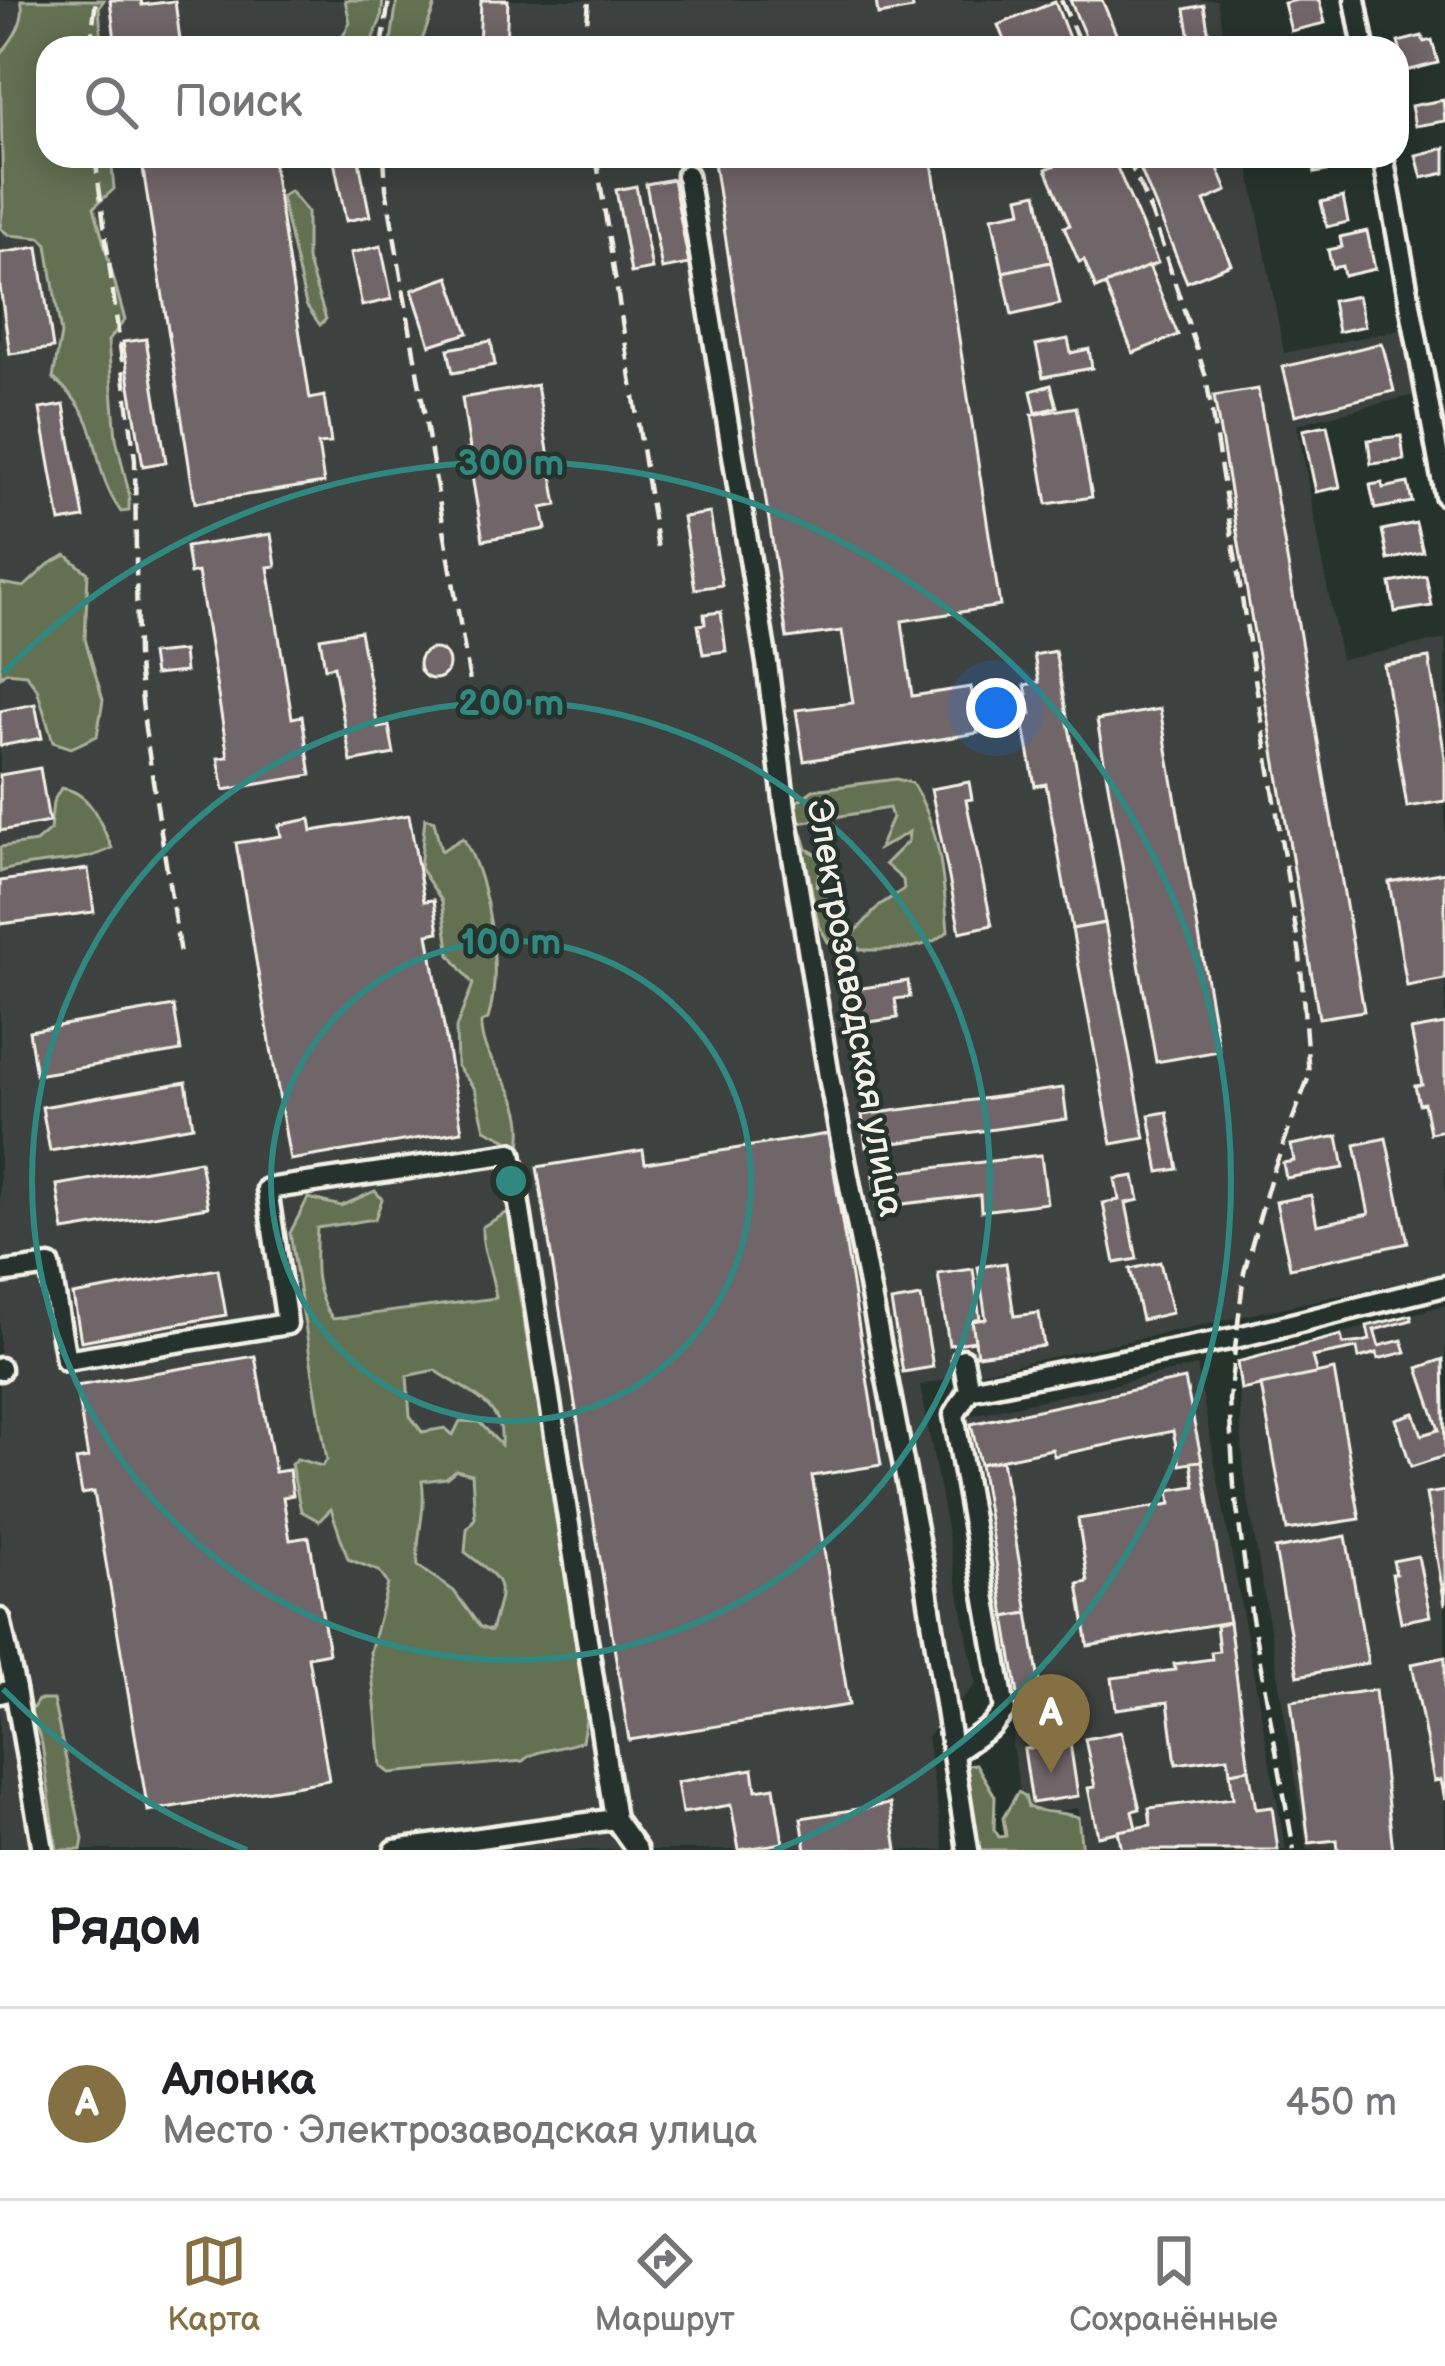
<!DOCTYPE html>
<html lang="ru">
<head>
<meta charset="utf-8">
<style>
  body { margin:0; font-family:"Balsamiq Sans",sans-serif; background:#f6f6f6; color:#202124 }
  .you { position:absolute; left:996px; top:708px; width:42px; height:42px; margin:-30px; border:9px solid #fff; border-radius:50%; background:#1a73e8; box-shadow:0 0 0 18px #1a73e833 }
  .badge { display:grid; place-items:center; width:78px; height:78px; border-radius:50%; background:#847042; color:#fff; font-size:39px; font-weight:700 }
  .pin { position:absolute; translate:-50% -99px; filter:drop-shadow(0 3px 6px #0008) }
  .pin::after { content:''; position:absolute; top:63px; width:42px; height:36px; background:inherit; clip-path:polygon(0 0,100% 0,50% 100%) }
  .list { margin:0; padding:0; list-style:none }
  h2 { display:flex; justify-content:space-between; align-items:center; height:156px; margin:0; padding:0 48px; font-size:51px }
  h2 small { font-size:39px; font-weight:400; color:#757577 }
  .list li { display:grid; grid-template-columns:78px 1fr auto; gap:36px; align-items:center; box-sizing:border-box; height:192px; padding:0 48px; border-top:3px solid #e0e0e0 }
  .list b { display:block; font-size:45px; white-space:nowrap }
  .list p { margin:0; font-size:39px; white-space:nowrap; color:#757577 }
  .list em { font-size:39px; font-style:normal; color:#757577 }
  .icon { flex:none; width:66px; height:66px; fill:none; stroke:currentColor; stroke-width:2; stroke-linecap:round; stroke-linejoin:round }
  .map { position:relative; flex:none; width:1445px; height:1850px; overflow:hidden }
  .search { position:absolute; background:#fff; box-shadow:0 6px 30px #0003; left:36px; right:36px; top:36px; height:132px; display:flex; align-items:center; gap:30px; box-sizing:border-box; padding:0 42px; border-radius:36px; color:#757577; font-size:45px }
  .sheet { height:348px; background:#fff }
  nav { display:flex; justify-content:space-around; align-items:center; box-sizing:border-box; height:168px; border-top:3px solid #e0e0e0; background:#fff; font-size:33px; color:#757577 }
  nav a { display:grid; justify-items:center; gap:6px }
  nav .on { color:#847042 }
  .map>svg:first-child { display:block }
  .built { fill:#3c423f }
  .green { fill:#637051; stroke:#acb09c; stroke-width:3; fill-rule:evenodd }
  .building { fill:#706568; stroke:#f4f1e8; stroke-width:3 }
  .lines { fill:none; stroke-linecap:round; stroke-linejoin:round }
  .minor-casing { stroke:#f4f1e8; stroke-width:27 }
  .minor { stroke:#26332d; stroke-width:18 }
  .rail { stroke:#f4f1e8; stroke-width:4.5; stroke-dasharray:18 9; stroke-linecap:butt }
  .ring { fill:none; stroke:#318880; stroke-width:6 }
  .labels { text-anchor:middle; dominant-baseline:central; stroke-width:9; stroke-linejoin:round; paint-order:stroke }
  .street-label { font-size:36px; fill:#f4f1e8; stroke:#26332d }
  .centre { fill:#318880; stroke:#26332d; stroke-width:6 }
  .ring-label { font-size:36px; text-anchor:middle; font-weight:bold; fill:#318880; stroke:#26332d; stroke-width:9; stroke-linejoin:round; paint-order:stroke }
</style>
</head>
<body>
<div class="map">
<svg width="1445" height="1850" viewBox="0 0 1445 1850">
  <rect width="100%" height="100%" fill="#26332d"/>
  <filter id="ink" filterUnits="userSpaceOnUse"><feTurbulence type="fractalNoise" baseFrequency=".00833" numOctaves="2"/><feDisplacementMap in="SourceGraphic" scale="24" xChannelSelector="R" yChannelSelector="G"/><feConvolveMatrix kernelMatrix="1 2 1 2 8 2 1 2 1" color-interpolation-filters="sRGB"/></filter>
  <g filter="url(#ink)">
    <!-- built -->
    <g class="built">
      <path d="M0 0H1217L1226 48H48V156H1247L1284 353 1403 329 1414 395 1297 424 1341 660 1445 639V1273L920 1385 976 1684 927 1737 944 1850H0Z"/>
      <path d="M1445 1305V1850H1307L1244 1474 1237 1362Z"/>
      <path d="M1197 1366 1286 1850H1085L1077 1808 1025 1818 1012 1745 1015 1721 964 1417Z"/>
    </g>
    <!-- green -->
    <g class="green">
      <path d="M21 0H104L99 7 102 48H48V156H111L114 189 94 207 125 320 108 341 116 438 129 493V511L121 512C85 461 110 424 53 378L61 334 47 245 41 238 9 235 0 228 3 207 0 55C12 40 27 20 21 0Z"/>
      <path d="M345 0H383L381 19 369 48H337L350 22Z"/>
      <path d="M397 0H437L419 48H390Z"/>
      <path d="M290 191 307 212V260L326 319 320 325 306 305 281 197Z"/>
      <path d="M66 555 88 573 85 639 103 700 97 736 71 748 53 742 37 689 26 674 6 672 0 677V583L24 587 49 564Z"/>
      <path d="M896 779 912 783C941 828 943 878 948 931 929 951 888 950 861 950L849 939 880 905 904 889 903 880 885 864 908 841 909 832 879 849 892 817 889 808 799 823 807 849 823 858 816 885 831 904 837 935 828 942 818 923 807 866 792 831 794 804 813 790Z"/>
      <path d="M61 788C92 792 100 823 112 848 79 866 36 859 0 872V847L36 842 50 830 53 802Z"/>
      <path d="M425 818 434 821 441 851 463 838C489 881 503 970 488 1019L481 1023C480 1068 530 1087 520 1146L485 1129 475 1089 457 1066 456 1028 473 984 450 955 442 901 420 868Z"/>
      <path d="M375 1191 382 1199 375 1219 317 1228C315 1261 312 1292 333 1319L496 1298C493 1273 481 1250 482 1227L508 1212 513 1222 516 1274 589 1703 582 1741C564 1749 534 1749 523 1761L390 1773 381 1766 370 1652 388 1584 379 1571 348 1559 331 1509 319 1521 301 1511 291 1464 297 1459 322 1466 327 1460 290 1233 308 1198 341 1206ZM435 1370C466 1392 506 1403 501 1445L479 1422 460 1421 453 1435 445 1428 422 1432 410 1416 407 1376ZM456 1470 472 1474 475 1518 467 1529 465 1552C508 1585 505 1580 491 1631L480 1627 454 1591 418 1566C415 1536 427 1512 422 1481L446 1478Z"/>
      <path d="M38 1700H53L83 1839 81 1850H57L42 1744 31 1711Z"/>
      <path d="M976 1764 995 1796 994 1829 999 1837 1006 1836 1003 1818 1018 1792 1025 1796 1028 1807C1044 1814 1061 1811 1078 1817L1082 1850H973L963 1779 965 1765Z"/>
    </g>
    <!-- building -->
    <g class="building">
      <path d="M110 0H141L142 5 175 1 181 48H116Z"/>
      <path d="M481 0H508L506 48H479Z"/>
      <path d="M876 0H912L913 9 878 15Z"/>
      <path d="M1070 0H1102L1122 48H1090Z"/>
      <path d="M1297 0H1319L1325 23 1291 31 1284 3Z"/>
      <path d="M1055 2 1073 48H1007L998 25Z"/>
      <path d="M1204 5 1209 36 1190 39 1185 9Z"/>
      <path d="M1422 36 1424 42 1432 40 1438 63 1406 71 1398 42Z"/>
      <path d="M1443 100 1445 121 1415 126 1411 106Z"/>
      <path d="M1445 148V173L1422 178 1416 155Z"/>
      <path d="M141 156H272L310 399 324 396 331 443 318 444 324 483 195 503Z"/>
      <path d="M333 156H358L370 216 346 221Z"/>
      <path d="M713 156H931L1000 606 902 621 912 696 971 687 978 733 804 761 796 710 853 703 842 631 787 638Z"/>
      <path d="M1076 156H1112L1158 263 1096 289 1084 260 1079 262 1064 227 1070 225 1046 169Z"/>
      <path d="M1135 156H1213L1227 191 1204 201 1231 264 1187 282Z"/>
      <path d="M1312 156H1346L1348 167 1315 173Z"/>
      <path d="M673 179 689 264 662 269 646 184Z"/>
      <path d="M636 186 652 269 631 273 616 190Z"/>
      <path d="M1037 193 1051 262 1003 272 992 217 1022 211 1019 197Z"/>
      <path d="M1343 197 1348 222 1327 227 1321 202Z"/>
      <path d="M1367 231 1375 269 1344 276 1342 266 1332 268 1328 250 1342 247 1340 237Z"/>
      <path d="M381 246 392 299 362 306 351 253Z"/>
      <path d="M38 247 53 348 10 354 0 287V253Z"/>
      <path d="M1051 262 1060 304 1012 315 1003 272Z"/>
      <path d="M1149 266 1178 335 1133 353 1105 285Z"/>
      <path d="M449 277 468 333 430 345 412 290Z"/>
      <path d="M1358 296 1365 326 1338 332 1332 301Z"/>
      <path d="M146 339 166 462 143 466 123 342Z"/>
      <path d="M1068 339 1071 353 1089 349 1092 368 1043 377 1036 345Z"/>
      <path d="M491 341 495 365 453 373 448 349Z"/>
      <path d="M1382 343 1394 391 1295 415 1283 367Z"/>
      <path d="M537 385 557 505 542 508 546 529 483 540 471 470 466 471 463 451 470 449 462 398Z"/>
      <path d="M1051 385 1057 407 1036 413 1031 391Z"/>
      <path d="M1258 389 1364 1011 1319 1018 1214 396Z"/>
      <path d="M64 405 84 518 60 522 40 409Z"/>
      <path d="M1076 407 1092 497 1047 504 1032 415Z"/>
      <path d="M1327 425 1340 487 1316 492 1303 430Z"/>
      <path d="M1401 436 1404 460 1371 464 1368 440Z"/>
      <path d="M1382 483 1383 488 1408 483 1412 502 1375 509 1370 485Z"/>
      <path d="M710 513 722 585 695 589 683 517Z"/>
      <path d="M1416 523 1423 552 1388 560 1382 530Z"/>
      <path d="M271 534 276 566 268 567 292 718 302 716 311 775 224 790 218 758 228 757 198 572 190 574 186 547Z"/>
      <path d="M1426 576 1432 606 1395 612 1390 583Z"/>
      <path d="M721 612 726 651 703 654 698 625 705 624 704 614Z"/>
      <path d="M360 631 378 728 389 726 394 754 351 762 334 666 325 668 320 638Z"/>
      <circle cx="434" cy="664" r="15"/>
      <path d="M183 651 185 672 154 675 151 654Z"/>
      <path d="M1055 651 1105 923 1072 929 1046 784 1035 786 1022 716 1031 714 1025 685 1039 682 1034 655Z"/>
      <path d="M1429 658 1445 757V801L1407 807 1384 665Z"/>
      <path d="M35 704 42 738 0 746V711Z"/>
      <path d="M1160 709 1219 1051 1156 1062 1097 720Z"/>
      <path d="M40 768 49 822 0 831V775Z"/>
      <path d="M969 782 972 799 966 800 992 925 960 932 931 789Z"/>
      <path d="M409 815 424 901 434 900 439 932 428 934 462 1131 290 1160 236 843 281 836 279 825 310 819 312 831Z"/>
      <path d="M88 869 94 912 0 924V881Z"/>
      <path d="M1445 872V979L1407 986 1389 882Z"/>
      <path d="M1105 923 1145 1138 1112 1144 1072 929Z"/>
      <path d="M908 981 910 997 895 999 898 1018 848 1025 843 991Z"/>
      <path d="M174 1006 181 1051 36 1075 29 1031Z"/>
      <path d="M1445 1024V1130L1430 1133 1424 1103 1419 1104 1415 1086 1422 1085 1411 1030Z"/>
      <path d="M186 1082 193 1126 50 1151 42 1107Z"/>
      <path d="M1063 1088 1067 1119 866 1147 862 1115Z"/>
      <path d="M1167 1112 1178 1169 1159 1172 1149 1115Z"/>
      <path d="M828 1134 881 1465 812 1476 849 1705 629 1740 537 1167 643 1150 645 1163Z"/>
      <path d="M1338 1136 1344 1168 1286 1178 1283 1163 1294 1161 1291 1145Z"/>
      <path d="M1386 1138 1408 1243 1290 1268 1276 1202 1311 1195 1317 1225 1369 1214 1355 1145Z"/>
      <path d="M1041 1155 1047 1203 981 1211 980 1195 877 1207 873 1175Z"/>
      <path d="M200 1161 208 1207 64 1231 57 1185Z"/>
      <path d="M1134 1176 1139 1200 1126 1203 1137 1259 1115 1263 1103 1203 1119 1200 1115 1179Z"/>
      <path d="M1160 1262 1172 1313 1142 1320 1130 1269Z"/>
      <path d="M1006 1263 1014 1316 1039 1313 1044 1346 977 1355 972 1321 986 1319 978 1267Z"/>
      <path d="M218 1269 226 1315 81 1341 73 1295Z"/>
      <path d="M973 1269 980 1319 972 1321 975 1341 949 1345 938 1274Z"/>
      <path d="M921 1297 933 1367 903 1372 891 1302Z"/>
      <path d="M1411 1315 1412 1320 1374 1330 1379 1346 1402 1340 1406 1352 1378 1359 1377 1353 1359 1358 1357 1348 1312 1357 1317 1374 1241 1390 1237 1362 1341 1335 1343 1344 1362 1342 1370 1340 1367 1326Z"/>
      <path d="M255 1356 275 1472 289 1470 293 1495 283 1497 290 1540 309 1537 329 1653 308 1657 329 1780 148 1811 94 1492 82 1494 76 1460 88 1458 76 1386Z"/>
      <path d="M1443 1359 1445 1456 1411 1467 1396 1419 1414 1413 1422 1435 1439 1430 1418 1368Z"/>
      <path d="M1334 1370 1360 1519 1287 1530 1261 1385Z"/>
      <path d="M1185 1379 1202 1461 1180 1465 1173 1431 1054 1456 1052 1449 980 1464 971 1424Z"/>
      <path d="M1002 1460 1028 1613 1005 1617 980 1464Z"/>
      <path d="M1202 1461 1229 1622 1088 1646 1078 1584 1088 1582 1078 1519 1171 1504 1169 1490 1195 1486 1191 1462Z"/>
      <path d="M1445 1491V1605L1426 1494Z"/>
      <path d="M1346 1536 1368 1663 1298 1676 1275 1549Z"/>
      <path d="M1418 1556 1430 1616 1401 1622 1392 1574H1396L1393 1561Z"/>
      <path d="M1028 1613 1045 1720 1023 1724 1005 1617Z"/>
      <path d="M1229 1622 1249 1769 1230 1772 1228 1757 1176 1764 1168 1702 1116 1709 1112 1678 1175 1670 1174 1664 1212 1659 1211 1652 1219 1651 1216 1625Z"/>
      <path d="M1445 1657V1800L1441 1780 1434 1781 1412 1664Z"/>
      <path d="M1375 1690 1393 1850H1338L1337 1840 1309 1843 1291 1701Z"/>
      <path d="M1121 1732 1140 1809 1132 1811 1136 1828 1098 1836 1088 1788 1095 1787 1085 1739Z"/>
      <path d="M1070 1743 1078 1796 1032 1803 1024 1749Z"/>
      <path d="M753 1769 756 1790 774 1787 783 1843 739 1850 731 1805 682 1813 677 1782Z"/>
      <path d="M1249 1769 1256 1809 1272 1807 1278 1850H1122L1118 1831 1151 1825 1149 1808 1233 1798 1230 1772Z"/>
      <path d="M890 1804 897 1850H806L801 1818Z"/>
    </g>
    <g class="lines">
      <!-- minor casing -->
      <g class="minor-casing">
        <g id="minor">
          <path d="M1355 0 1364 48"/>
          <path d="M1383 156 1445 495"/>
          <path d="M687 175 767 663 785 808 829 1077 925 1576 968 1850"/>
          <path d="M0 1273 50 1266 66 1360 287 1324 267 1189 511 1153 615 1819"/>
          <path d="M963 1359 969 1390"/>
          <path d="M0 1368V1370"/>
          <path d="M0 1619 15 1689 0 1693"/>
          <path d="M15 1689 43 1850"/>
          <path d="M955 1752 992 1726 1005 1710 954 1415 969 1390 1235 1338 1445 1286"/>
          <path d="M395 1850 615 1819 637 1850"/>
        </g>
      </g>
      <!-- minor -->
      <use href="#minor" class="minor"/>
      <!-- rail -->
      <g class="rail">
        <path d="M1061 0 1082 48"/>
        <path d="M90 48 96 0"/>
        <path d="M382 48 389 0"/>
        <path d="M585 48 589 0"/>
        <path d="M95 156 135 459 137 655 145 729 180 954"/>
        <path d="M384 156 386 188 475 711"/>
        <path d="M596 156 659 556"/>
        <path d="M1127 156 1152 214 1206 377 1300 955 1309 1076 1271 1177 1244 1272 1229 1400 1234 1486 1251 1612 1294 1850"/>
      </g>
    </g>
  </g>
  <!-- distance rings -->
  <g class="ring">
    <circle cx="511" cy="1181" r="240"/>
    <circle cx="511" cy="1181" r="479"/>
    <path d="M247 1850A719 719 0 0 1 3 1689M3 673A719 719 0 1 1 775 1850"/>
  </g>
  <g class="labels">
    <!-- street labels -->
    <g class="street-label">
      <text transform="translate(854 1008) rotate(80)">Электрозаводская улица</text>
    </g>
  </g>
  <circle cx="511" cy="1181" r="18" class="centre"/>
  <g class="ring-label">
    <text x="511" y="475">300 m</text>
    <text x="511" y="715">200 m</text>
    <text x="511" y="954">100 m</text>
  </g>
</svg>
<div class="you"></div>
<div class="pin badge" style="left:1051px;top:1773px">A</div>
<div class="search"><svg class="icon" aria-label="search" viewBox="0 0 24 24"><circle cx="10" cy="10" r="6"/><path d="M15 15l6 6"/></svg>Поиск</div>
</div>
<section class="sheet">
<h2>Рядом<small></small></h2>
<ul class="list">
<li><span class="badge">A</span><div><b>Алонка</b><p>Место · Электрозаводская улица</p></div><em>450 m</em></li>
</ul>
</section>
<nav>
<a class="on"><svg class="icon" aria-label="map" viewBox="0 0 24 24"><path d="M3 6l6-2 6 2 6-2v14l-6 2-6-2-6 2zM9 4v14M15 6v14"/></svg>Карта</a>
<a><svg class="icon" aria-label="directions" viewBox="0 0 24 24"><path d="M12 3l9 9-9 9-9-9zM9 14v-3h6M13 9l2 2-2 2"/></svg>Маршрут</a>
<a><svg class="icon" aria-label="saved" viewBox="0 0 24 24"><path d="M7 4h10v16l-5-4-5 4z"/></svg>Сохранённые</a>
</nav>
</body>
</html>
